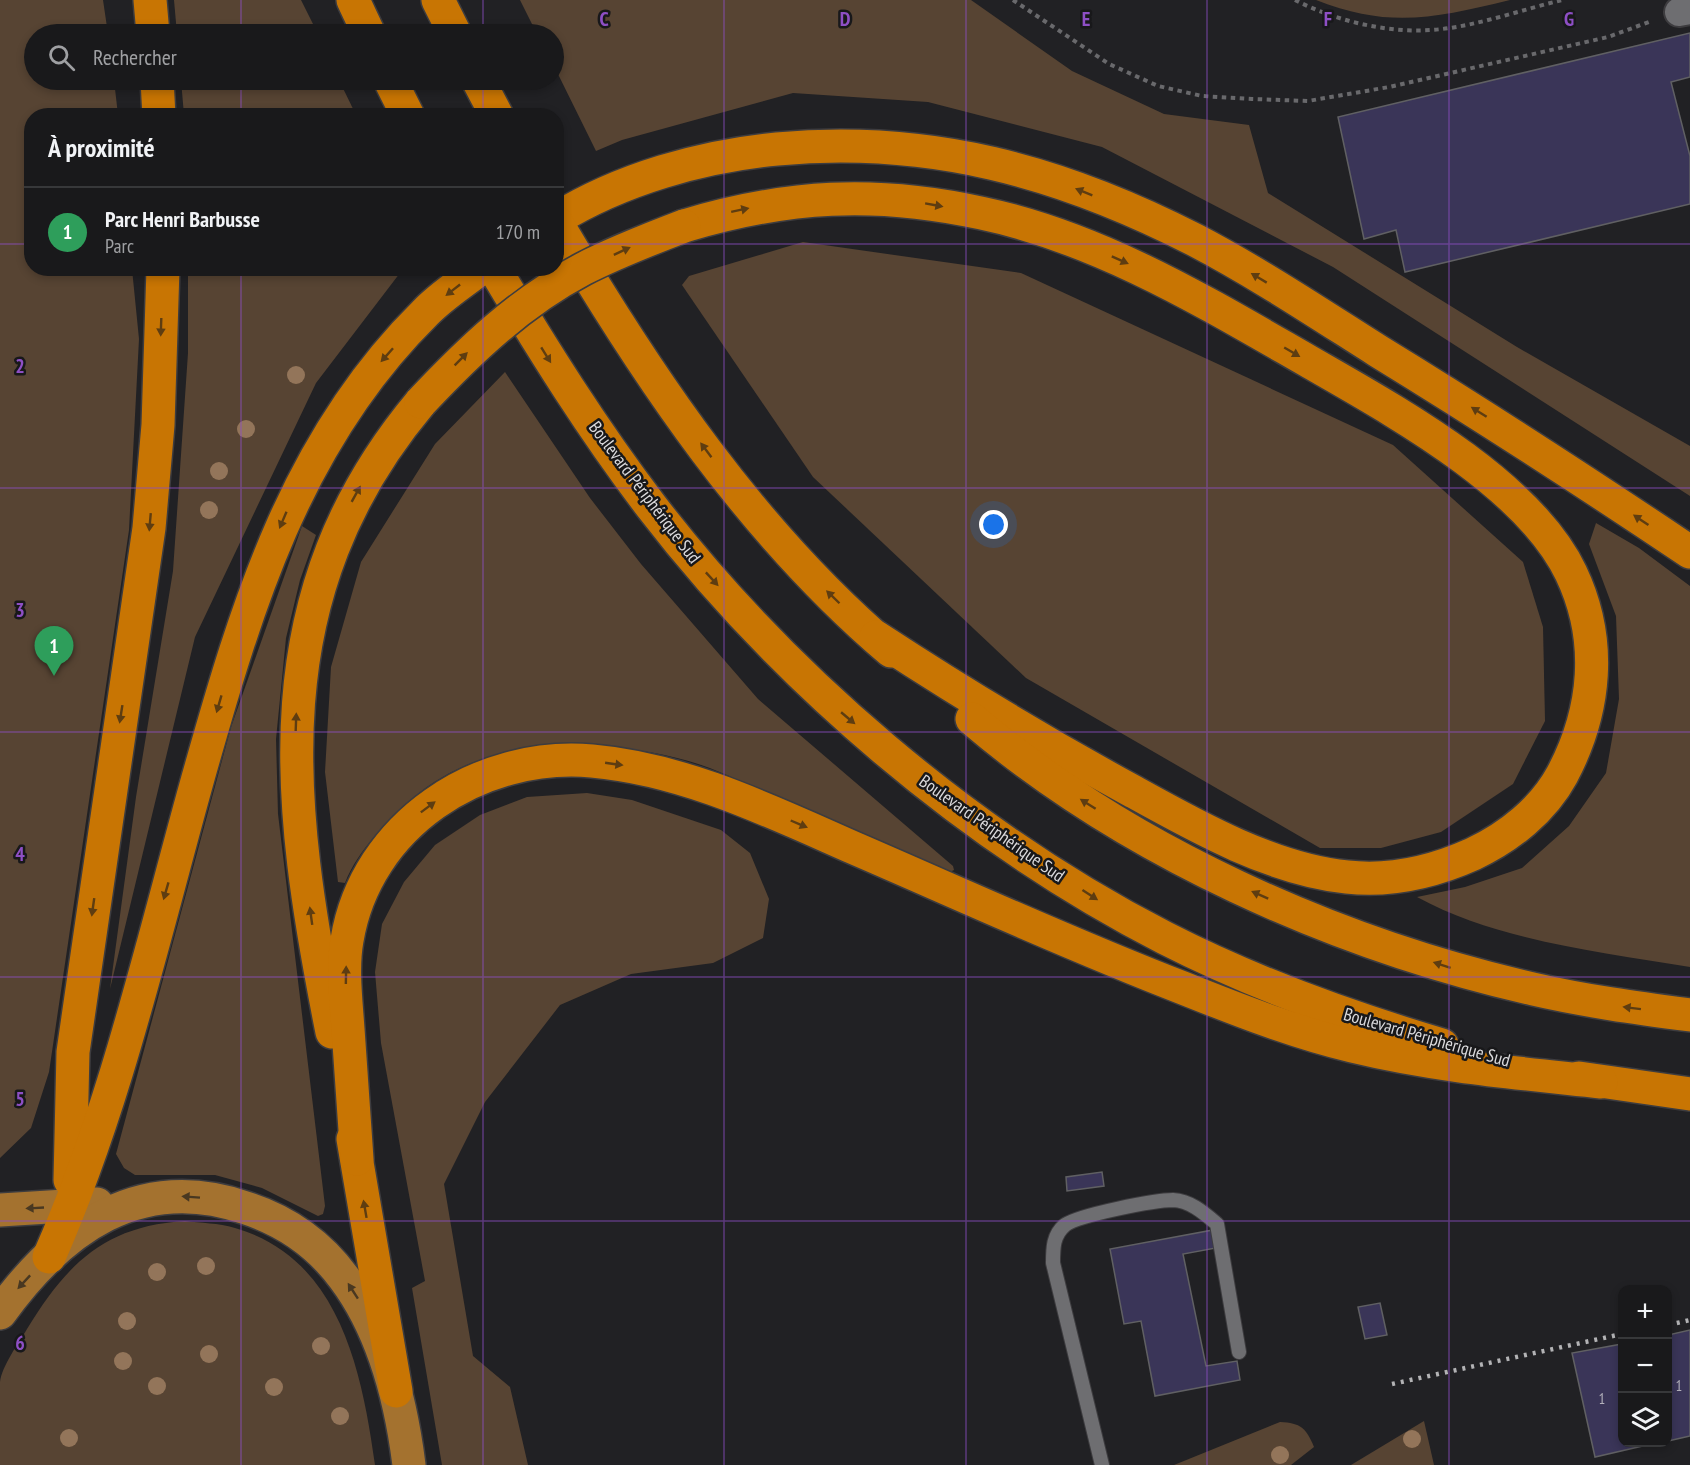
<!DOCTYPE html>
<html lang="fr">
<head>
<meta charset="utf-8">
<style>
  body { margin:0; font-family:"PT Sans Narrow",sans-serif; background:#262628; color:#f1f3f6 }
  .controls { position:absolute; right:18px; bottom:18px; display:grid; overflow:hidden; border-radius:12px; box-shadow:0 3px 9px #0003 }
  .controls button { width:54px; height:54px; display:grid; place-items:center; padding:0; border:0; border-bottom:2px solid #37383a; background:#19191b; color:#f1f3f6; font:30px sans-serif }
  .you { position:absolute; left:994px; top:525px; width:21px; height:21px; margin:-15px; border:4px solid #fff; border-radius:50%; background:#1a73e8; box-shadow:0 0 0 9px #1a73e833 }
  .badge { display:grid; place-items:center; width:39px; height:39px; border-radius:50%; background:#7c3aed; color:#fff; font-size:20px; font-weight:700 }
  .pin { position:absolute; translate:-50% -50px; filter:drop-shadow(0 2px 3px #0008) }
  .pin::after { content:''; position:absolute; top:32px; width:21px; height:18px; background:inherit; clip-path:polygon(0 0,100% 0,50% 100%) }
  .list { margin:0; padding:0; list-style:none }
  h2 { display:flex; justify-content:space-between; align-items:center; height:78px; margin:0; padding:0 24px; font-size:26px }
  h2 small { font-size:20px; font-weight:400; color:#9fa0a3 }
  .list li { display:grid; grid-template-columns:39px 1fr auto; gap:18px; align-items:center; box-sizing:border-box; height:90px; padding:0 24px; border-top:2px solid #37383a }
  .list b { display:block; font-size:22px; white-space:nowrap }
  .list p { margin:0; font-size:20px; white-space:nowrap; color:#9fa0a3 }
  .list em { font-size:20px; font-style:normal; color:#9fa0a3 }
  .icon { flex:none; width:33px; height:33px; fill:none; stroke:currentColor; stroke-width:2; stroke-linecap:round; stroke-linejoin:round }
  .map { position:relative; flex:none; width:1690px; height:1465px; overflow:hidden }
  .search { position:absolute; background:#19191b; box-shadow:0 3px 9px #0003; left:24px; top:24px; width:540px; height:66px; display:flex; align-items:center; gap:15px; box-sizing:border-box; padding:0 21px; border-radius:33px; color:#9fa0a3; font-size:22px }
  .panel { position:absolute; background:#19191b; box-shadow:0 3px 9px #0003; left:24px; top:108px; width:540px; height:168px; border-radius:24px }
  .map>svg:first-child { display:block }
  .green { fill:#574433 }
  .building { fill:#3a3558; stroke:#606063; stroke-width:1.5 }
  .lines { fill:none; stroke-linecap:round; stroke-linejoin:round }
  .lane-casing { stroke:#3d3c3f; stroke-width:16 }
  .street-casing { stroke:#3d3c3f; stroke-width:32 }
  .primary-casing { stroke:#3d3c3f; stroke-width:36 }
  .highway-casing { stroke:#3d3c3f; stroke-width:36 }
  .path { stroke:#69696c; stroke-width:4; stroke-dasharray:4.5 4.5; stroke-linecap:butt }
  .lane { stroke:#6e6e71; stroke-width:14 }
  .street { stroke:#6e6e71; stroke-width:28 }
  .primary { stroke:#a4722f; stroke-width:33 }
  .highway { stroke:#c87503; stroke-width:33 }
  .rail { stroke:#b3b3b5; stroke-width:4.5; stroke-dasharray:3 6; stroke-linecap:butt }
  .highway-bridge-casing { stroke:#3d3c3f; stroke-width:36; stroke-linecap:butt }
  .highway-bridge { stroke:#c87503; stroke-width:33 }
  .tree { fill:#93755a }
  .oneway { fill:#5e3d11 }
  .oneway2 { fill:#493821 }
  .grid { fill:none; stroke:#8e4fc5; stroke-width:1.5; stroke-opacity:0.55 }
  .labels { text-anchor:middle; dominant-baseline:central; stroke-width:5; stroke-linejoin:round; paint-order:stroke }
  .number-label { font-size:15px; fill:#b3b1bb }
  .street-label { font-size:18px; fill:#dbdadc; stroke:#18181a }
  .grid-label { font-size:20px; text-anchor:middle; font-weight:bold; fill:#8e4fc5; stroke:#18181a; stroke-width:5; stroke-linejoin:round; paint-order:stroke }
</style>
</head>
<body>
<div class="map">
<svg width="1690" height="1465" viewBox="0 0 1690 1465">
  <rect width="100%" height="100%" fill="#212124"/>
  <!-- green -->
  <g class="green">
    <path d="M0 0H103L108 34H34V80H114L118 115 32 116V268L132 269 139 339 129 530 49 1072 31 1128 0 1158Z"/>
    <path d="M174 0H301L318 34H177Z"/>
    <path d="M520 0H971L1072 71 1164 114 1249 125 1268 193 1517 347 1690 446V496L1333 267 1102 147 928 102 793 93 622 140 596 151 554 66V34H537Z"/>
    <path d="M1316 0H1510C1435 18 1390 29 1316 0Z"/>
    <path d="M181 80H339L356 115H184Z"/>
    <path d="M803 242 1021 273 1393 445 1523 562 1543 627 1545 721 1513 784 1441 832 1381 848H1320L1026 678 813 477 682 285 689 276Z"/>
    <path d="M188 269H403L316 383 195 637 110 989 136 797 173 571 188 353Z"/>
    <path d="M505 372 590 498 641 564 758 699 953 866 954 870 950 872C893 847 836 823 778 798 746 784 712 766 677 758 588 737 486 736 413 798 387 821 358 850 345 883L338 882 325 772 331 667 361 562 435 444Z"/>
    <path d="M1596 523 1639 548 1690 586V967C1600 952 1498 941 1417 897L1465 887 1522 868 1569 826 1606 773 1619 699 1616 616 1589 544Z"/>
    <path d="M302 526 316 535 300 580 286 638 276 739 278 814 325 1206 323 1214 318 1216 262 1188 215 1175H135L124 1168 116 1154 231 727Z"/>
    <path d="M587 793 632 800 721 830 750 853 769 899 763 938 713 963 631 974 560 1005 485 1102 444 1184 473 1356 510 1387 528 1465H442L412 1288 425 1281 381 1043 375 972 382 924 404 882 435 845 480 815 527 797Z"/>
    <path d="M185 1221C201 1223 218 1223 235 1228 340 1258 362 1372 375 1465H0C0 1438 0 1409 0 1382 2 1366 18 1344 27 1329 67 1264 104 1226 185 1221Z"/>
    <path d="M1424 1421 1434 1465H1351Z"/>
    <path d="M1280 1422C1301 1423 1306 1428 1314 1447L1291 1465H1174Z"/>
  </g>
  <!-- building -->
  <g class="building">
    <path d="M1690 33V77L1671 82 1690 156V204L1405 272 1396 230 1364 239 1338 117Z"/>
    <path d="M1102 1172 1104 1186 1067 1191 1066 1177Z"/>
    <path d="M1213 1230 1216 1248 1183 1254 1206 1366 1237 1361 1240 1380 1155 1396 1141 1321 1124 1324 1110 1249Z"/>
    <path d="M1380 1303 1387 1335 1365 1339 1358 1307Z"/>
    <path d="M1690 1330V1436L1668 1441V1335Z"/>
    <path d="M1622 1344V1442H1660L1595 1457 1572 1353Z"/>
  </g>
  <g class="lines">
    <!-- lane casing -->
    <g class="lane-casing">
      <path id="lane" d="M1102 1465 1053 1263C1053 1248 1053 1235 1065 1225 1079 1215 1155 1200 1173 1200 1191 1201 1204 1213 1217 1224L1239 1352"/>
    </g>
    <!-- street casing -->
    <g class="street-casing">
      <path id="street" d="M1679 12 1690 10"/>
    </g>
    <!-- primary casing -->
    <g class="primary-casing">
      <g id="primary">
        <path d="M0 1210 97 1204"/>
        <path d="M0 1313C61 1229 139 1171 246 1208 286 1221 319 1244 344 1278 384 1331 401 1401 409 1465"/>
      </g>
    </g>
    <!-- highway casing -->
    <g class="highway-casing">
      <g id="highway">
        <path d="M150 0 153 34"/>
        <path d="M353 0 369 34"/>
        <path d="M438 0 455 34"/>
        <path d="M157 80 159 116"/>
        <path d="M390 80 408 116"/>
        <path d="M478 80 497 116"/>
        <path d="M556 219C621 179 702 156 777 149 929 135 1060 171 1195 240 1258 273 1318 313 1378 351 1484 416 1587 483 1690 552"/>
        <path d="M556 222C648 378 752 533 891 651"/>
        <path d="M684 226C787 195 875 190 981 213 1100 238 1205 302 1308 361 1393 410 1528 483 1571 573 1603 640 1596 711 1562 775 1543 810 1509 837 1473 854 1433 872 1392 882 1347 877 1274 870 1197 827 1134 792 1046 744 960 692 876 637"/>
        <path d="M494 268C543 350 593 430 651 506 784 679 970 838 1165 938 1253 983 1347 1017 1442 1045"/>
        <path d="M972 719C1127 851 1336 944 1533 989 1585 1001 1637 1008 1690 1015"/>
        <path d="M332 1032C286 802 259 595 421 402"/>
        <path d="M1579 1078 1690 1094"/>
        <path d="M353 1139 396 1391"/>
        <path d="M357 1159C354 1116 351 1072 348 1029 346 1000 342 968 347 940 366 825 479 751 592 761 684 769 770 811 854 848 963 895 1071 945 1183 988 1238 1010 1294 1032 1352 1046 1434 1066 1518 1073 1601 1082"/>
        <path d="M70 1180 73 1052 149 528 158 425 163 268"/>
        <path d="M49 1257C116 1105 153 939 198 778 246 608 295 441 425 313 441 296 462 283 481 268"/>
      </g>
    </g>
    <!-- path -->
    <g class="path">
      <path d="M1013 0 1109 64 1158 86 1202 96 1252 99 1308 101 1389 87 1608 37 1649 22"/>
      <path d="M1295 0C1338 22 1393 35 1442 29 1479 25 1525 9 1562 0"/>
    </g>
    <!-- lane -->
    <use href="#lane" class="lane"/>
    <!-- street -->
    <use href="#street" class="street"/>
    <!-- primary -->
    <use href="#primary" class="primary"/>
    <!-- highway -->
    <use href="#highway" class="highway"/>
    <!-- rail -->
    <g class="rail">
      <path d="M1668 1325 1690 1320"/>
      <path d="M1392 1384 1622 1334"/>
    </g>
    <!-- highway-bridge casing -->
    <g class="highway-bridge-casing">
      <path id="highway-bridge" d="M421 402C469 351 520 302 583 269 616 252 650 239 684 226"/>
    </g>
    <!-- highway-bridge -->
    <use href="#highway-bridge" class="highway-bridge"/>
  </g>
  <!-- trees -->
  <g class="tree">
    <circle cx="296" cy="375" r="9"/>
    <circle cx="246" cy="429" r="9"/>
    <circle cx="219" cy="471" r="9"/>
    <circle cx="209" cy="510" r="9"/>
    <circle cx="206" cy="1266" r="9"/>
    <circle cx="157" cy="1272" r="9"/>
    <circle cx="127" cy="1321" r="9"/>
    <circle cx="321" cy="1346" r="9"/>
    <circle cx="209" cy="1354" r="9"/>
    <circle cx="123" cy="1361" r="9"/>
    <circle cx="157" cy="1386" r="9"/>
    <circle cx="274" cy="1387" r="9"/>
    <circle cx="340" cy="1416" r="9"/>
    <circle cx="69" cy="1438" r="9"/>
    <circle cx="1412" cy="1439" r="9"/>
    <circle cx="1280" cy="1455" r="9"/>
  </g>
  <!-- one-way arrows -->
  <defs><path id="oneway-solid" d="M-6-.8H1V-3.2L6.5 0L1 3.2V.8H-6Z" transform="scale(1.5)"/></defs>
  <g class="oneway">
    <use href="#oneway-solid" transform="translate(1084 192) rotate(-158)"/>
    <use href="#oneway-solid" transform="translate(934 205) rotate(10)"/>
    <use href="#oneway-solid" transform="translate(740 210) rotate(-12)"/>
    <use href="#oneway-solid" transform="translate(622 251) rotate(-25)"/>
    <use href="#oneway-solid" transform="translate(1120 260) rotate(24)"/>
    <use href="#oneway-solid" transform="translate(1259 278) rotate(-149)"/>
    <use href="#oneway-solid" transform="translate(453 290) rotate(142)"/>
    <use href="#oneway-solid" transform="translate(161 327) rotate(92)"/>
    <use href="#oneway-solid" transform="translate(1292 352) rotate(30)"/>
    <use href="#oneway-solid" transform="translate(387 355) rotate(132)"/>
    <use href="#oneway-solid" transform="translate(546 355) rotate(58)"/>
    <use href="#oneway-solid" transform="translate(461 359) rotate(-45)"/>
    <use href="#oneway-solid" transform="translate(1479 412) rotate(-148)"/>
    <use href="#oneway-solid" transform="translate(706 450) rotate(-127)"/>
    <use href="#oneway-solid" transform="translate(356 494) rotate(-61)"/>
    <use href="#oneway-solid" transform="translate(283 520) rotate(113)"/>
    <use href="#oneway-solid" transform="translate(1641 520) rotate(-146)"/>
    <use href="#oneway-solid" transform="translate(150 522) rotate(95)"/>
    <use href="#oneway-solid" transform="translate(712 579) rotate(47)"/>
    <use href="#oneway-solid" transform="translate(833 597) rotate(-136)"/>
    <use href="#oneway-solid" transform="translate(219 704) rotate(106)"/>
    <use href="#oneway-solid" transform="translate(121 714) rotate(99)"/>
    <use href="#oneway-solid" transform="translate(848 718) rotate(40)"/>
    <use href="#oneway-solid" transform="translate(296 722) rotate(-88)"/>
    <use href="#oneway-solid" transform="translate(614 764) rotate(8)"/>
    <use href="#oneway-solid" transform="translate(1088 804) rotate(-148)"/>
    <use href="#oneway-solid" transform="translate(428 807) rotate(-37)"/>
    <use href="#oneway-solid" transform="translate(799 824) rotate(23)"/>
    <use href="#oneway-solid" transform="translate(166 891) rotate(106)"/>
    <use href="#oneway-solid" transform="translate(1090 895) rotate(33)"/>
    <use href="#oneway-solid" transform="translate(1260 895) rotate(-156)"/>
    <use href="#oneway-solid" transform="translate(93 907) rotate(98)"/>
    <use href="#oneway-solid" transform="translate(311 916) rotate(-98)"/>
    <use href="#oneway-solid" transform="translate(1442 965) rotate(-162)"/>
    <use href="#oneway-solid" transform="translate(346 975) rotate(-89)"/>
    <use href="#oneway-solid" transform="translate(1632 1008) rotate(-173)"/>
    <use href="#oneway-solid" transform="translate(365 1209) rotate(-100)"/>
  </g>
  <g class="oneway2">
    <use href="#oneway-solid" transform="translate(191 1197) rotate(-176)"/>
    <use href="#oneway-solid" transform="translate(35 1208) rotate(177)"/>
    <use href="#oneway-solid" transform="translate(24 1282) rotate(133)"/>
    <use href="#oneway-solid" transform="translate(353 1291) rotate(-123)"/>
  </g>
  <!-- grid -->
  <path class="grid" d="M241 0V34M483 0V34M724 0V1465M966 0V1465M1207 0V1465M1449 0V1465M241 80V116M483 80V116M0 244H32M556 244H1690M241 268V1465M483 268V1465M0 488H1690M0 732H1690M0 977H1690M0 1221H1690"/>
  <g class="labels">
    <!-- number labels -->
    <g class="number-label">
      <text x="1679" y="1385">1</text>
      <text x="1602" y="1398">1</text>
    </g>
    <!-- street labels -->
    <g class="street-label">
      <text transform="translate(645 492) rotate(53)">Boulevard Périphérique Sud</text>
      <text transform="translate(992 828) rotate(35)">Boulevard Périphérique Sud</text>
      <text transform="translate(1427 1037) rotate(16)">Boulevard Périphérique Sud</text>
    </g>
  </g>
  <g class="grid-label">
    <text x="604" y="26">C</text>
    <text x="845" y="26">D</text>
    <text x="1086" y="26">E</text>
    <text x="1328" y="26">F</text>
    <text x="1569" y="26">G</text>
    <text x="20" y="373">2</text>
    <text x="20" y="617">3</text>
    <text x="20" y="861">4</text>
    <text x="20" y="1106">5</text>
    <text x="20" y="1350">6</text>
  </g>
</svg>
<div class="controls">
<button>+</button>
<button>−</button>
<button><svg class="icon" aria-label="layers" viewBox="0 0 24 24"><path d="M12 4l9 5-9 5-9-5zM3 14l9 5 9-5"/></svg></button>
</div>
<div class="you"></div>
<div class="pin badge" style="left:54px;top:676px;background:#2e9e5b">1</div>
<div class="search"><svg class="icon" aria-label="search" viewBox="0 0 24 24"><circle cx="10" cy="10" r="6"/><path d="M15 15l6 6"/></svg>Rechercher</div>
<section class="panel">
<h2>À proximité<small></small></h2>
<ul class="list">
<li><span class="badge" style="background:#2e9e5b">1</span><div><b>Parc Henri Barbusse</b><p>Parc</p></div><em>170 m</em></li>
</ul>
</section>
</div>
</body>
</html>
